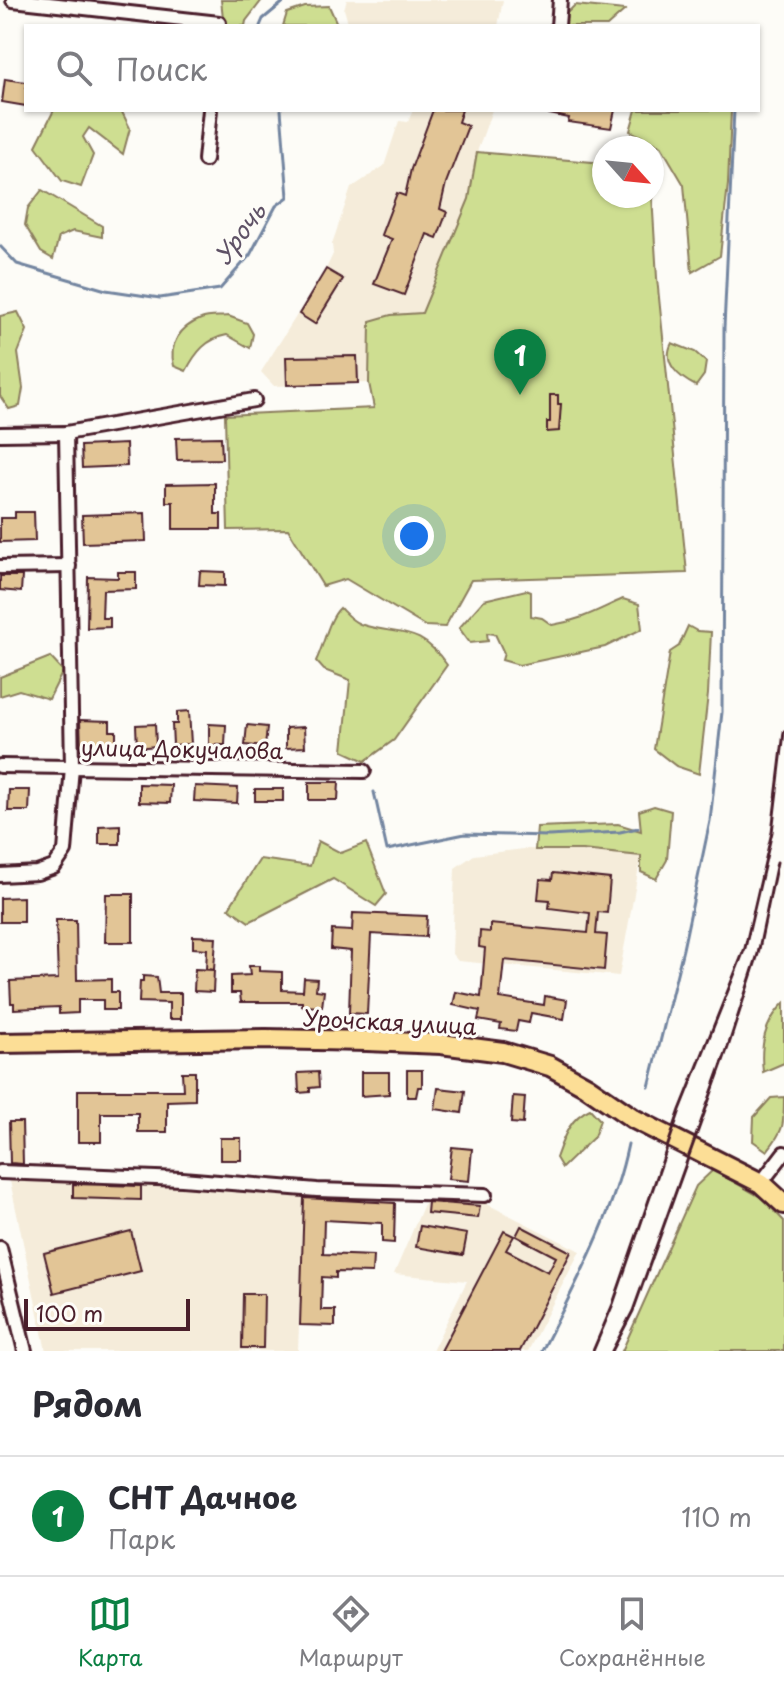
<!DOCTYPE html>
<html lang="ru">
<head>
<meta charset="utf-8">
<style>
  body { margin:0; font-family:"Playpen Sans",sans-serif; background:#f2f2f3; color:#2b2b33 }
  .compass { position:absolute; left:592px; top:136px; width:72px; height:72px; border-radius:50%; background:#fff; box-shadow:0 2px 6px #0004; rotate:117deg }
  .scale { position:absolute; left:24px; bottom:20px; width:166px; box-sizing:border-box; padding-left:8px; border:4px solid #4a1f2b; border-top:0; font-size:22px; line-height:28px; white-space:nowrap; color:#4a1f2b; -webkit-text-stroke:6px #fdfcf7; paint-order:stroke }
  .you { position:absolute; left:414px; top:536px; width:28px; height:28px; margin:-20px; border:6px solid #fff; border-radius:50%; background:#1a73e8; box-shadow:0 0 0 12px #1a73e833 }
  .badge { display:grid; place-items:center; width:52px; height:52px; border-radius:50%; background:#0b8043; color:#fff; font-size:26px; font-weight:700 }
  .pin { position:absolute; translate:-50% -66px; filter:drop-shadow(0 2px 4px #0008) }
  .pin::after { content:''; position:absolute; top:42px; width:28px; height:24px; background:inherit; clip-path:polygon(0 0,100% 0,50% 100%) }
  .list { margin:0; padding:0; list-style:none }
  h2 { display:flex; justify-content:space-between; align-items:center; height:104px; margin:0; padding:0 32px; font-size:34px }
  h2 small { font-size:26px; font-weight:400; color:#7c7c81 }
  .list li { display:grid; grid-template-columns:52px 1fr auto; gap:24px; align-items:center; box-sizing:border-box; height:120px; padding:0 32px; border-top:2px solid #e1e1e2 }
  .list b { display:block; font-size:30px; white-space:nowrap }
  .list p { margin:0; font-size:26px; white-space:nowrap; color:#7c7c81 }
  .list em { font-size:26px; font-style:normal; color:#7c7c81 }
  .icon { flex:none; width:44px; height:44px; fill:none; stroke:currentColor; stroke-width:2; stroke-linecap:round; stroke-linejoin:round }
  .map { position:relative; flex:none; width:784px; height:1351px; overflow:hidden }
  .search { position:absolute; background:#fff; box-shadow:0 2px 6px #0004; left:24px; right:24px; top:24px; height:88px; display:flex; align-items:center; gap:20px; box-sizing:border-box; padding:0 28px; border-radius:0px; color:#7c7c81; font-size:30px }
  .sheet { height:224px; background:#fff }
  nav { display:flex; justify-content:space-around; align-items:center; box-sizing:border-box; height:112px; border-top:2px solid #e1e1e2; background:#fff; font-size:22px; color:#7c7c81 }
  nav a { display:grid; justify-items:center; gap:4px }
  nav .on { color:#0b8043 }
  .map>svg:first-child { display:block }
  .built { fill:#f5ecda }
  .green { fill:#cede91; stroke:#8c7e5e; stroke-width:2 }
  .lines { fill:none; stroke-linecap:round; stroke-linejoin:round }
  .stream { stroke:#7385a0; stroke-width:3 }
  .building { fill:#e2c596; stroke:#4a1f2b; stroke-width:2 }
  .minor-casing { stroke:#4a1f2b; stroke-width:18 }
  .primary-casing { stroke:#4a1f2b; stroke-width:24 }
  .minor { stroke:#fdfcf7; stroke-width:12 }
  .primary { stroke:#fcde96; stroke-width:18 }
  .rail { stroke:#4a1f2b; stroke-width:3 }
  .labels { text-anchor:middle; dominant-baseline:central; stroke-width:6; stroke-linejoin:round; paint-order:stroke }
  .street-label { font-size:22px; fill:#4a1f2b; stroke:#fdfcf7 }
  .water-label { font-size:24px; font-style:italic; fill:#5f5266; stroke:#fdfcf7 }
</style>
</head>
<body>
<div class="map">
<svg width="784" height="1351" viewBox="0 0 784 1351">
  <rect width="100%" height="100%" fill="#fdfcf7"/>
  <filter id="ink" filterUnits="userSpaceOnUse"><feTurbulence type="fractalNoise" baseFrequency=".0125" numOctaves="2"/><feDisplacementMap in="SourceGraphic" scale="16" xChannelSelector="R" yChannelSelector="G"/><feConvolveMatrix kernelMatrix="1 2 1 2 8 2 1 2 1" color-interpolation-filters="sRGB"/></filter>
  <g filter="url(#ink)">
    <!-- built -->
    <g class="built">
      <path d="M347 0H503L498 26H349L344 9Z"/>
      <path d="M413 110H492L477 152 469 199 422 313 391 315 370 321 369 383 274 386 261 372 326 269 333 254 332 244 351 188 384 166 399 121 408 122Z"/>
      <path d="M524 849 582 850 641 856 619 976 458 961 452 954 455 868 474 855Z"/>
      <path d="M10 1181 141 1184 304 1197 298 1351H46Z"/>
      <path d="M427 1197 481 1201 580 1251 528 1351H432L467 1281 394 1274Z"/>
    </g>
    <!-- green -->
    <g class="green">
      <path d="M221 0H262L246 21 245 26H224Z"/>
      <path d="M575 5 625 10 607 26H565L564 16Z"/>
      <path d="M329 6 338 26H283L287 13 305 7Z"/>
      <path d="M54 110H121L130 128 123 154 89 128 83 137 93 155 81 187 62 181 36 146Z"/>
      <path d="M636 110H731L728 184 720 256 692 272 684 185 661 146 630 131Z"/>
      <path d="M477 152 604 163V196L652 195 657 278 687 573 471 580 445 627 425 626 346 579 323 586 288 529 228 530 225 415 374 408 369 383 370 321 391 315 422 313 469 199Z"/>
      <path d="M42 190 102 226V237L73 231 59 237 53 259 41 252 25 225 28 208Z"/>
      <path d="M18 312 27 330 18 353 23 388 20 406 9 409 0 396V316Z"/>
      <path d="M228 316 247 323 253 334 250 348 227 335C206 339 196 352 186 371L174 366C168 344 180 327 201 319 208 316 220 317 228 316Z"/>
      <path d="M672 343 695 352 706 362 704 375 696 386C680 378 661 363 672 343Z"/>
      <path d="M526 590 531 592V616L542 618 552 625C582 620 596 611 623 599L639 604 642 629 605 647 519 665 502 660 504 653 495 634 487 633 488 641 470 643 459 628 484 600Z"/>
      <path d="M340 608C346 614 352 621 360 624 400 637 418 624 447 665L394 740 365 761 343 751 350 680 324 670 316 661C324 645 328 619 340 608Z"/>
      <path d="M688 626 697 631 711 632 708 694 699 774 676 766 654 749 670 652 679 646Z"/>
      <path d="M50 657 63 671 49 699 19 690 0 696V677Z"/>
      <path d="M654 806 671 811 667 860 656 879 641 872V856L582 850H535L537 827 618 824 641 831 639 811Z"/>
      <path d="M318 841 341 853 366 843 386 894 376 906 333 879 249 922 229 908 260 859 310 866Z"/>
      <path d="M784 1003V1063L763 1072C760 1045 764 1023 784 1003Z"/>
      <path d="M784 1097C784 1126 784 1130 767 1151L753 1141 754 1117 771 1098Z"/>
      <path d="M590 1109 600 1120 594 1137 562 1168 556 1158C563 1139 569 1118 590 1109Z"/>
      <path d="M713 1170 762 1198 784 1221V1351H622L696 1186Z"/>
    </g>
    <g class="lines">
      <!-- stream -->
      <g class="stream">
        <path d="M260 26 263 19 286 0"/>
        <path d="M0 246 17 264 106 290 160 298 220 289 250 255 276 206 288 197 281 110"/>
        <path d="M374 792 387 850 465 834 549 836 620 832 638 828"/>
        <path d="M649 1087 683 949 710 821 722 712 724 328 734 110"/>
        <path d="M542 1351C575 1285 613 1217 628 1144"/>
      </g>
    </g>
    <!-- building -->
    <g class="building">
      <path d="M5 79 26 82V106L2 102Z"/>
      <path d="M433 110H462L458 122 468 126 446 183 440 209 447 212 437 238 427 234 404 295 374 284 392 239 381 235 397 193 405 196 411 169Z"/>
      <path d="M549 110H615L611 128 568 122 569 118 549 114Z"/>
      <path d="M326 269 343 279 315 324 299 314Z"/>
      <path d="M357 356 358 383 287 385 286 357Z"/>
      <path d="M550 395H558V404H561L559 431 547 432V422H550Z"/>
      <path d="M221 437 222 459 177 460 176 438Z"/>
      <path d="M126 444 127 466 82 468 81 446Z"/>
      <path d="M215 483V514H221V529H173V502H166V484Z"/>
      <path d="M15 512H34L35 541 0 542V518H15Z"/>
      <path d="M145 513 146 541 83 543 82 515Z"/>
      <path d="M200 571 225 572V586L199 585Z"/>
      <path d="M118 572H136V589L103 590 102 618H110V627L87 628 88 577 118 578Z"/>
      <path d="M0 576H22L21 592 0 590Z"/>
      <path d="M189 711 191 744 173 745 172 724H177V712Z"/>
      <path d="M80 720 110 721V731H116V750L81 749Z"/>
      <path d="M155 724 156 746 137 748 136 725Z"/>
      <path d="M209 724 226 725 225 745H209Z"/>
      <path d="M247 725 267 727 265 747 245 745Z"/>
      <path d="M304 727 305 747 286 748V728Z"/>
      <path d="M309 782H339L338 800H309Z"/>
      <path d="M139 784 171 785 170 803 139 802Z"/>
      <path d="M195 786 238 788 237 803 194 801Z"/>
      <rect x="255" y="789" width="28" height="12"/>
      <path d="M9 790H30L29 811H8Z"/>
      <path d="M120 825V844H99V826Z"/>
      <path d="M553 873 610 879 607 913 598 912 596 934 607 935 604 970 504 960 500 998 544 1005 545 996 567 1000 564 1019 531 1013 529 1023 518 1021 516 1031 500 1029 501 1024 478 1020 480 1011 453 1005 456 992 481 997 485 948 479 947 480 931 490 932V924L588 933 590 913 549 908 550 900 538 899 540 879 552 880Z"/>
      <path d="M106 894H133V942H105Z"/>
      <path d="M23 897V922H0V898Z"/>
      <path d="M353 913 427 916 426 937 371 934 367 1014 349 1013 351 951 331 949 332 930 352 931Z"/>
      <path d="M56 920H76L77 980 111 979V992H118V1010H103V1000H78V1013L59 1014V1007L14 1009V1003H11L10 981 58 979Z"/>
      <path d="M193 936 216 937 214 970 206 969 207 949 193 948Z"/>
      <path d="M249 966H259V971L282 972V990L303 991 304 978 317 979 316 990 324 991 322 1007 302 1006V1002H241L240 993H231V976L250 975Z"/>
      <path d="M195 969 214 970 213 992 194 991Z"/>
      <path d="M143 976 157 977 159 993H181V1019H169V1003L139 1002 140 981H143Z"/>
      <path d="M407 1070H422V1087H418L416 1097H407Z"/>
      <path d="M182 1072H195V1100L167 1101V1132H138V1113H101V1142H78V1090H183Z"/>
      <path d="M318 1072 319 1087 310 1088V1092L299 1093 298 1073Z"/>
      <path d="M361 1072H389V1094L361 1096Z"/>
      <path d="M438 1088 465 1091 462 1113 435 1109Z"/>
      <path d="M513 1096 525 1097 523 1124 511 1123Z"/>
      <path d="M9 1122H22L23 1164 10 1163Z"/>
      <rect x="220" y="1138" width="21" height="22"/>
      <path d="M452 1147 472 1149 469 1181 448 1179Z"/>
      <path d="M73 1184 141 1186V1200L73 1198Z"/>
      <path d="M304 1198 395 1203 394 1243 382 1242V1223L324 1220 323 1254 373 1256 372 1273 336 1272V1278L322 1277 321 1310H335V1326L300 1325Z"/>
      <path d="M428 1202 480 1206 478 1218 427 1213Z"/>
      <path d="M420 1226 467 1234 463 1255 416 1247Z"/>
      <path d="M521 1226 571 1252 520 1351H441L504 1231 514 1236 506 1250 548 1272 556 1257 516 1236Z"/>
      <path d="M131 1231 141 1271 54 1293 44 1253Z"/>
      <path d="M243 1294H264L263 1348H242Z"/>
    </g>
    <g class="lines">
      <!-- minor casing -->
      <g class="minor-casing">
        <g id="minor">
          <path d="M13 0 219 23V26"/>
          <path d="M558 26 560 0"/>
          <path d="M205 160 210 110"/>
          <path d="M0 434 66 433 254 400"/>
          <path d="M0 567 69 566"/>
          <path d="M0 766 364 771"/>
          <path d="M0 875 37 873 54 867 65 851 72 767 66 433"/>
          <path d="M0 1172 182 1179 317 1190 485 1195"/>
          <path d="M761 1183 784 1153"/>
          <path d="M0 1248 25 1351"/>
        </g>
      </g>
      <!-- primary casing -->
      <g class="primary-casing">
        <path id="primary" d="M0 1043 266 1039 367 1041 441 1044 503 1052 550 1066 586 1086 634 1119 761 1183 784 1204"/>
      </g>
      <!-- minor -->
      <use href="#minor" class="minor"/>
      <!-- primary -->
      <use href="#primary" class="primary"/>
      <!-- rail -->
      <g class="rail">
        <path d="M593 1351 613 1304 680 1110 745 948 772 832 784 732"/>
        <path d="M612 1351 633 1311 728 1047 758 954 777 862"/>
      </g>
    </g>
  </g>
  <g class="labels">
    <!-- street labels -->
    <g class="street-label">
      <text transform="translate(182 748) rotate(1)">улица Докучалова</text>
      <text transform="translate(390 1021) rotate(3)">Урочская улица</text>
    </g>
    <!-- water labels -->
    <g class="water-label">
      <text transform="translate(239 233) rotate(-54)">Урочь</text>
    </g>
  </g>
</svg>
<svg class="compass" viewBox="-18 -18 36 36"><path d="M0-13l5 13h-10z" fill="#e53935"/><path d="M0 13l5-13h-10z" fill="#7c7c81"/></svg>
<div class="scale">100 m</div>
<div class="you"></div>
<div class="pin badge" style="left:520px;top:395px">1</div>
<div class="search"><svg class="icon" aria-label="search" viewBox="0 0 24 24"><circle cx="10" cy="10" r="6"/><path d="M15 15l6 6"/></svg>Поиск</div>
</div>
<section class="sheet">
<h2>Рядом<small></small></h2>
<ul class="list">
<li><span class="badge">1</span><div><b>СНТ Дачное</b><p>Парк</p></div><em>110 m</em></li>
</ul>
</section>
<nav>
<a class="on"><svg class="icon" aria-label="map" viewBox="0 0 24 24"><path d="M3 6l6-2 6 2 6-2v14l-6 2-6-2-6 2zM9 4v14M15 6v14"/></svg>Карта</a>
<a><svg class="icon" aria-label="directions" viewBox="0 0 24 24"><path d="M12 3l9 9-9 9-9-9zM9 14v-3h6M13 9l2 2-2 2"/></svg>Маршрут</a>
<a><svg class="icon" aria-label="saved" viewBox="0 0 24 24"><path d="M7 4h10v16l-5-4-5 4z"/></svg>Сохранённые</a>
</nav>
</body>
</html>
